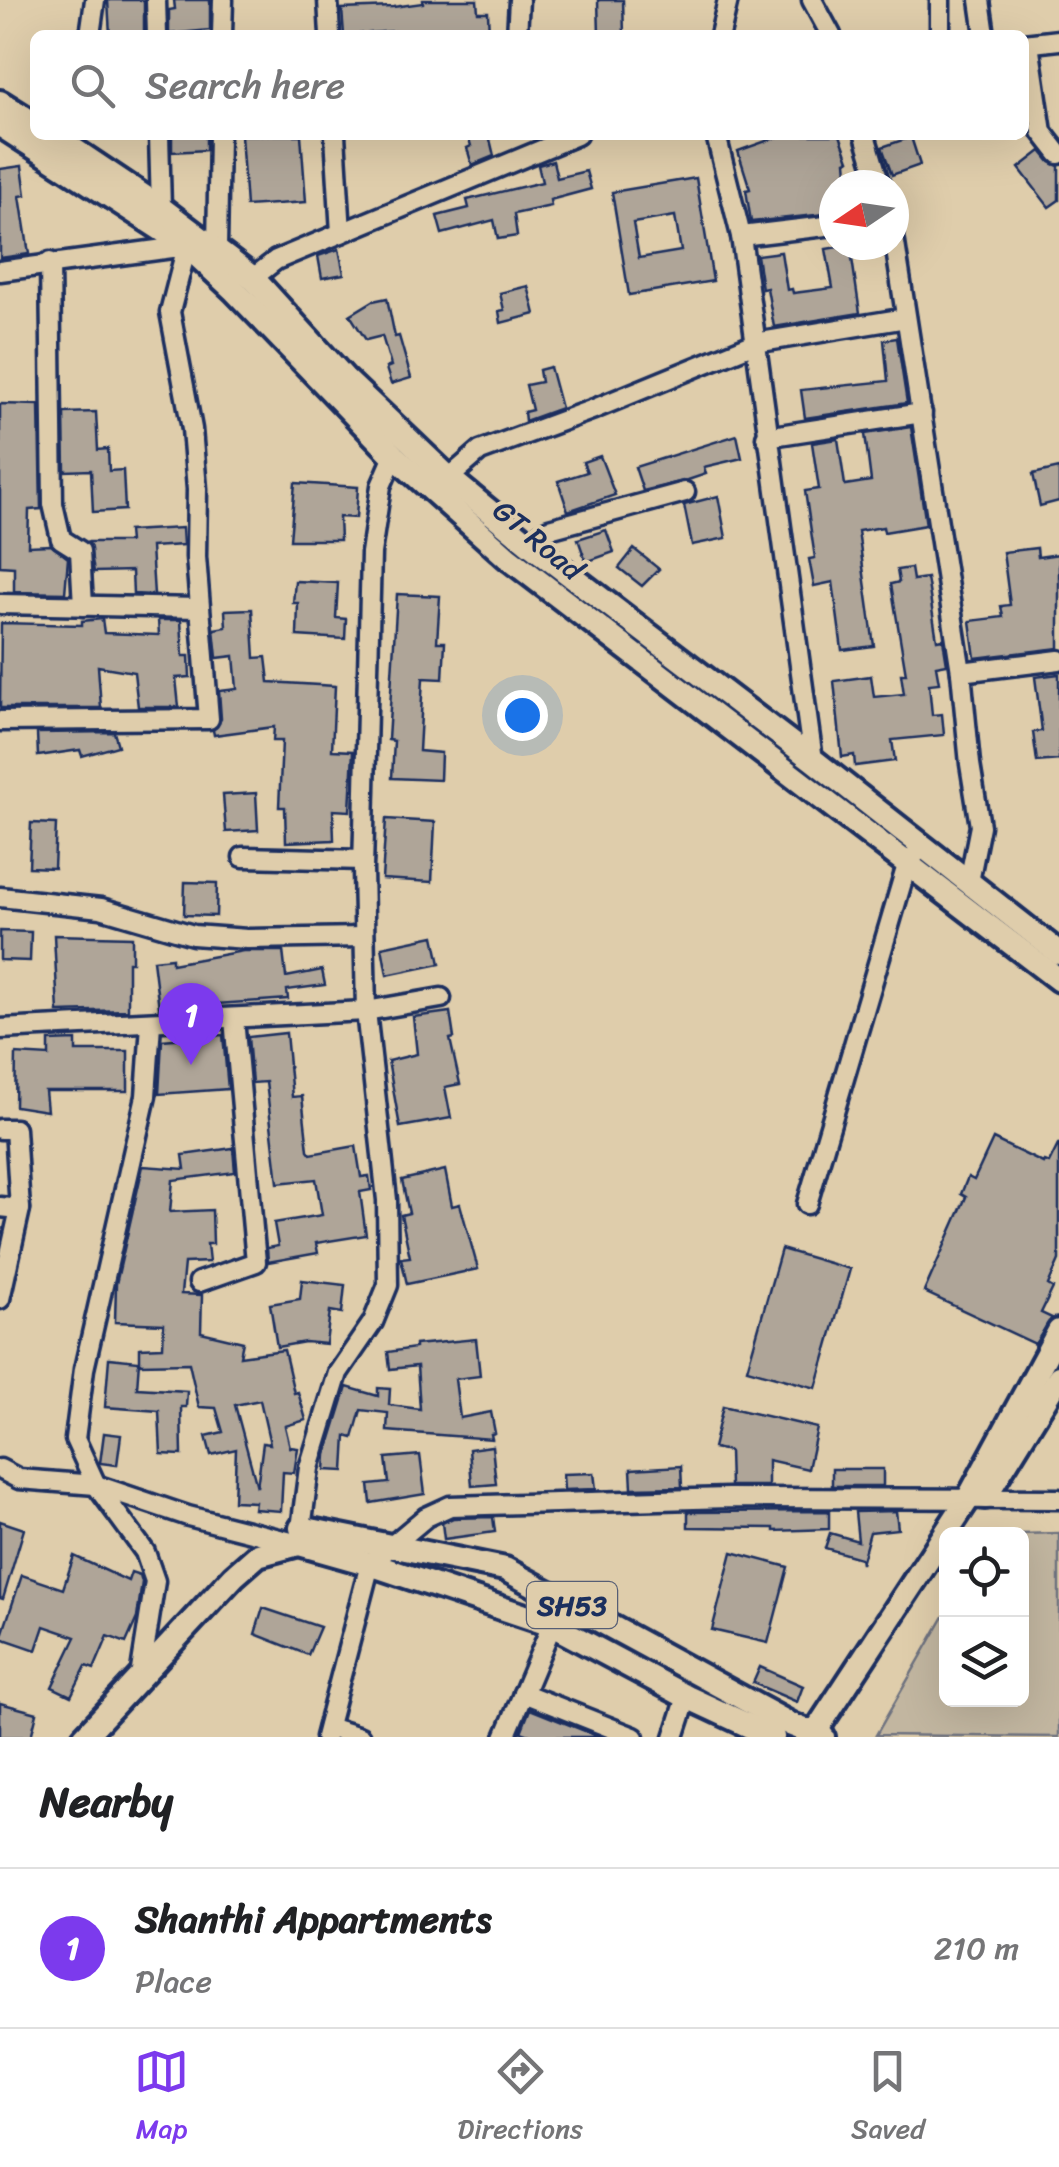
<!DOCTYPE html>
<html lang="en">
<head>
<meta charset="utf-8">
<style>
  body { margin:0; font-family:Sriracha,sans-serif; background:#f6f6f6; color:#202124 }
  .controls { position:absolute; right:30px; bottom:30px; display:grid; overflow:hidden; border-radius:15px; box-shadow:0 10px 40px #0002 }
  .controls button { width:90px; height:90px; display:grid; place-items:center; padding:0; border:0; border-bottom:2px solid #e0e0e0; background:#fff; color:#202124; font:50px sans-serif }
  .compass { position:absolute; left:819px; top:170px; width:90px; height:90px; border-radius:50%; background:#fff; box-shadow:0 10px 40px #0002; rotate:257deg }
  .you { position:absolute; left:522px; top:715px; width:35px; height:35px; margin:-25px; border:8px solid #fff; border-radius:50%; background:#1a73e8; box-shadow:0 0 0 15px #1a73e833 }
  .badge { display:grid; place-items:center; width:65px; height:65px; border-radius:50%; background:#7c3aed; color:#fff; font-size:32px; font-weight:700 }
  .pin { position:absolute; translate:-50% -82px; filter:drop-shadow(0 2px 5px #0008) }
  .pin::after { content:''; position:absolute; top:52px; width:35px; height:30px; background:inherit; clip-path:polygon(0 0,100% 0,50% 100%) }
  .list { margin:0; padding:0; list-style:none }
  h2 { display:flex; justify-content:space-between; align-items:center; height:130px; margin:0; padding:0 40px; font-size:42px }
  h2 small { font-size:32px; font-weight:400; color:#757577 }
  .list li { display:grid; grid-template-columns:65px 1fr auto; gap:30px; align-items:center; box-sizing:border-box; height:160px; padding:0 40px; border-top:2px solid #e0e0e0 }
  .list b { display:block; font-size:38px; white-space:nowrap }
  .list p { margin:0; font-size:32px; white-space:nowrap; color:#757577 }
  .list em { font-size:32px; font-style:normal; color:#757577 }
  .icon { flex:none; width:55px; height:55px; fill:none; stroke:currentColor; stroke-width:2; stroke-linecap:round; stroke-linejoin:round }
  .map { position:relative; flex:none; width:1059px; height:1737px; overflow:hidden }
  .search { position:absolute; background:#fff; box-shadow:0 10px 40px #0002; left:30px; right:30px; top:30px; height:110px; display:flex; align-items:center; gap:25px; box-sizing:border-box; padding:0 35px; border-radius:15px; color:#757577; font-size:38px }
  .sheet { height:290px; background:#fff }
  nav { display:flex; justify-content:space-around; align-items:center; box-sizing:border-box; height:140px; border-top:2px solid #e0e0e0; background:#fff; font-size:28px; color:#757577 }
  nav a { display:grid; justify-items:center; gap:5px }
  nav .on { color:#7c3aed }
  .map>svg:first-child { display:block }
  .green { fill:#c2b6a0; stroke:#6e727f; stroke-width:2.5 }
  .building { fill:#afa598; stroke:#1b2f5e; stroke-width:2.5; fill-rule:evenodd }
  .lines { fill:none; stroke-linecap:round; stroke-linejoin:round }
  .minor-casing { stroke:#1b2f5e; stroke-width:25 }
  .major-casing { stroke:#1b2f5e; stroke-width:30 }
  .minor { stroke:#dfcdab; stroke-width:18 }
  .major { stroke:#dfcdab; stroke-width:22 }
  .labels { text-anchor:middle; dominant-baseline:central; stroke-width:8; stroke-linejoin:round; paint-order:stroke }
  .shield { fill:#dfcdab; stroke:#565e75; stroke-width:2.5 }
  .shield-label { font-size:28px; font-weight:bold; fill:#1b2f5e }
  .street-label { font-size:30px; fill:#1b2f5e; stroke:#dfcdab }
</style>
</head>
<body>
<div class="map">
<svg width="1059" height="1737" viewBox="0 0 1059 1737">
  <rect width="100%" height="100%" fill="#dfcdab"/>
  <filter id="ink" filterUnits="userSpaceOnUse"><feTurbulence type="fractalNoise" baseFrequency=".01" numOctaves="2"/><feDisplacementMap in="SourceGraphic" scale="20" xChannelSelector="R" yChannelSelector="G"/><feConvolveMatrix kernelMatrix="1 2 1 2 8 2 1 2 1" color-interpolation-filters="sRGB"/></filter>
  <g filter="url(#ink)">
    <!-- green -->
    <path class="green" d="M1059 1533V1737L876 1735 946 1613V1700H1022V1534H1019Z"/>
    <!-- building -->
    <g class="building">
      <path d="M108 0H144V35H110Z"/>
      <path d="M174 0H210V30L169 34V10L175 9Z"/>
      <path d="M423 0H477L478 12H488L489 35H394V31L344 35 342 9 393 7 423 3Z"/>
      <path d="M598 0H623L624 35H599Z"/>
      <path d="M172 135H206V150L172 152Z"/>
      <path d="M241 135H301L306 202 246 206Z"/>
      <path d="M468 135H489L494 156 472 165 467 148 471 146Z"/>
      <path d="M783 135H840L849 160 846 161 848 185H834V213L751 222 746 190 750 189 738 151Z"/>
      <path d="M911 137 920 165 892 175 882 147Z"/>
      <path d="M1041 151 1050 162 1059 166V200L1049 207 1019 168Z"/>
      <path d="M553 161 557 178 586 171 591 189 550 200 551 206 514 214 517 236 498 239 494 220 442 234 437 216 469 208 467 200 542 182 538 165Z"/>
      <path d="M22 166 26 195 20 196 29 254 0 258V169Z"/>
      <path d="M696 178 713 281 629 295 612 192ZM675 216 681 251 639 258 633 223Z"/>
      <path d="M850 245 860 313 774 327 767 288 762 289 757 255 781 252 787 290 792 289 793 293 833 288 826 249Z"/>
      <path d="M339 249 344 274 322 278 318 256Z"/>
      <path d="M528 286 535 314 501 323 499 311 504 310 500 293Z"/>
      <path d="M387 298 395 337 399 336 411 378 391 384 386 368 391 366 382 336 366 340 350 315 373 301Z"/>
      <path d="M897 338 907 403 805 418 801 390 888 381 884 340Z"/>
      <path d="M550 367 561 408 525 421 524 412 532 410 526 385 541 382 539 370Z"/>
      <path d="M0 404 39 405 41 509 29 510 28 546 51 545 68 558 65 593 14 592V567L0 566Z"/>
      <path d="M96 412 98 450 108 449 109 471 123 470 125 510 93 512 91 470 65 471 64 413Z"/>
      <path d="M911 427 926 525 884 532 883 527 858 531 874 646 842 650 833 582 814 586 809 559 815 558 805 491 819 489 812 443 838 439 845 485 871 481 865 434Z"/>
      <path d="M737 435 742 458 704 467 706 474 688 480 643 491 635 467Z"/>
      <path d="M600 456 615 495 568 511 558 481 587 472 583 462Z"/>
      <path d="M1059 468V501L1040 506 1033 474Z"/>
      <path d="M295 483 358 487 356 518 339 517 340 540H290Z"/>
      <path d="M718 496 726 538 692 545 684 505Z"/>
      <path d="M182 528 183 545 151 547 154 595 133 594 132 571 94 572 89 542H129L128 531Z"/>
      <path d="M606 530 614 552 586 562 578 539Z"/>
      <path d="M1037 548 1038 557 1059 554V648L975 658 970 621 1003 617 1001 606 1010 605 1003 552Z"/>
      <path d="M634 549 659 569 642 586 619 568Z"/>
      <path d="M911 568 913 580 927 578 937 640 943 639 947 664 936 666 939 683 929 684 932 715 942 714 944 735 892 740 895 761 855 766 854 755 842 757 834 681 871 676 874 697 904 694 901 674H906L891 584 899 582 897 570Z"/>
      <path d="M295 581 338 583 336 618 346 619 345 639 297 636 298 603H293Z"/>
      <path d="M397 594 440 596 437 642H445L443 679 423 678 419 751 441 753 440 780 392 778 394 741 388 740Z"/>
      <path d="M252 609 255 658 266 657 269 682 335 686 332 750 353 751 350 811 333 810 334 840 286 842 285 807H279L282 741H273L274 727 214 735 213 730 221 719 219 691 237 689 234 656 217 658 214 629 226 627 225 610Z"/>
      <path d="M102 619 104 633 159 635 158 620H181L183 656H189L190 677 176 678 179 707H138L134 672 98 666 101 708H0L1 623 82 625V621Z"/>
      <path d="M1059 674V760L1037 762 1033 732 1042 731 1035 677Z"/>
      <path d="M114 732 118 746 82 756 80 750 38 756 37 733Z"/>
      <path d="M256 793 258 830 226 832 223 795Z"/>
      <path d="M386 819 435 822 432 882 382 879Z"/>
      <path d="M31 823 56 824 54 868 29 867Z"/>
      <path d="M185 882 217 883 216 916 184 915Z"/>
      <path d="M0 931 31 932 30 961 0 960Z"/>
      <path d="M54 935 132 937V962H128V1010L58 1012Z"/>
      <path d="M434 936 440 964 387 975 382 947Z"/>
      <path d="M243 951H283L286 977 322 970 325 985 287 990 288 999 159 1008 153 960 172 958V964Z"/>
      <path d="M450 1012 454 1038 450 1039 460 1084 445 1087 451 1118 400 1127 388 1061 417 1054 413 1017Z"/>
      <path d="M286 1033 292 1097 302 1096 308 1150 311 1154 356 1146 361 1177 369 1176 371 1190 360 1192 366 1235 316 1243 318 1253 268 1262 267 1248 278 1246 274 1223 322 1215 316 1179 278 1183 266 1082 252 1083 248 1037Z"/>
      <path d="M223 1035 228 1089 159 1094 162 1040Z"/>
      <path d="M76 1040V1051H128V1091H45L47 1111 15 1106 16 1054 49 1056V1041Z"/>
      <path d="M993 1139 1043 1163 1044 1161 1049 1163 1059 1143V1260L1048 1285 1053 1288 1041 1313 1052 1318 1035 1344 924 1292 966 1197 961 1194 968 1177 974 1180Z"/>
      <path d="M233 1148 235 1172 173 1180 170 1212 212 1210 213 1244H207L209 1262 184 1263 181 1294 202 1295 201 1332 243 1342 240 1356 284 1350 294 1393 298 1392 306 1420 285 1426 290 1447 298 1448 294 1473 283 1472 281 1511 254 1509 255 1502 234 1501 236 1449 211 1455 206 1436 223 1432 216 1408 199 1407 189 1363 140 1364V1348L163 1347 164 1324 115 1322 116 1284 143 1166 185 1169 183 1155ZM260 1400 270 1444 263 1443 257 1487 235 1405Z"/>
      <path d="M445 1170 452 1206 460 1204 478 1269 407 1284 401 1258 410 1257 401 1215 409 1213 402 1180Z"/>
      <path d="M781 1249 850 1269 816 1388 747 1369Z"/>
      <path d="M302 1280 345 1285 342 1313 330 1311 326 1344 305 1342 277 1347 270 1304 300 1299Z"/>
      <path d="M476 1339 480 1376 455 1379 460 1418 491 1412 495 1433 491 1434 492 1439 387 1431 388 1413 361 1410 353 1438 346 1436 344 1471 325 1470 326 1455 347 1387 378 1396V1388L390 1389 389 1405 420 1409 417 1366 390 1369 388 1352 415 1348V1345Z"/>
      <path d="M109 1358 139 1361 137 1388 187 1391 186 1407H181L182 1455 161 1454 159 1411 105 1407Z"/>
      <path d="M723 1406 817 1428 808 1469 768 1460V1486H730L729 1451 713 1448Z"/>
      <path d="M104 1433 121 1435 117 1465 100 1463Z"/>
      <path d="M492 1446 496 1484 472 1486 469 1449Z"/>
      <path d="M420 1455 425 1494 371 1503 369 1485 389 1483 386 1458Z"/>
      <path d="M681 1466 682 1487 632 1488 631 1469Z"/>
      <rect x="832" y="1469" width="51" height="17"/>
      <path d="M594 1473 596 1489 564 1490 563 1474Z"/>
      <path d="M829 1511V1529L774 1531V1528L688 1527V1512Z"/>
      <path d="M896 1511 898 1529 870 1532 861 1564 860 1558 825 1548 830 1533 858 1541 855 1512Z"/>
      <path d="M493 1517 495 1532 444 1539 442 1523 453 1518Z"/>
      <path d="M0 1521 24 1529 3 1599 0 1598Z"/>
      <path d="M732 1552 788 1567 768 1643 712 1630Z"/>
      <path d="M74 1556 128 1581 131 1572 140 1575 142 1582 137 1618 126 1643 108 1636 94 1669 86 1666 71 1696 52 1687 76 1637 44 1626 36 1650 1 1638 22 1575 63 1589Z"/>
      <path d="M263 1608 320 1627 308 1655 255 1634Z"/>
      <path d="M760 1667 803 1686 797 1702 753 1683Z"/>
      <path d="M0 1703 37 1713 31 1737H0Z"/>
      <path d="M530 1709 600 1737H535L521 1732Z"/>
    </g>
    <g class="lines">
      <!-- minor casing -->
      <g class="minor-casing">
        <g id="minor">
          <path d="M156 0 157 35"/>
          <path d="M328 0 330 35"/>
          <path d="M812 0 831 35"/>
          <path d="M940 0V35"/>
          <path d="M980 0 985 35"/>
          <path d="M90 35 95 0"/>
          <path d="M222 35 223 0"/>
          <path d="M517 35 519 0"/>
          <path d="M720 35 728 0"/>
          <path d="M1024 44 1059 40"/>
          <path d="M1029 44 1042 132 1059 154"/>
          <path d="M159 135 161 208"/>
          <path d="M335 135 341 233"/>
          <path d="M716 135 741 236 813 760"/>
          <path d="M865 135 880 185"/>
          <path d="M741 236 834 225"/>
          <path d="M894 237 961 672 970 764 980 826 969 882"/>
          <path d="M217 248 219 135"/>
          <path d="M50 262 53 504 61 539 80 551 83 606"/>
          <path d="M0 271 187 246 170 312 192 429 197 489 196 557 209 719 0 721"/>
          <path d="M253 278 276 260 577 135"/>
          <path d="M766 437 922 413"/>
          <path d="M449 478 480 451 594 409 755 343 906 318"/>
          <path d="M528 543 549 529 685 492"/>
          <path d="M0 604 199 608"/>
          <path d="M961 672 1059 660"/>
          <path d="M243 857 363 860"/>
          <path d="M0 897 101 908 193 935 247 939 364 937"/>
          <path d="M0 1029 366 1011 441 998"/>
          <path d="M0 1129H15L20 1209"/>
          <path d="M807 1204 907 865 914 856"/>
          <path d="M0 1207 20 1209 0 1299"/>
          <path d="M199 1282 256 1262 234 1019"/>
          <path d="M0 1469 19 1479 96 1485 188 1516 299 1544 309 1468 338 1373 373 1322 388 1285 387 1200 366 1011 363 869 371 553 381 486 394 456"/>
          <path d="M140 1677 155 1581 145 1552 96 1485 75 1439 84 1369 146 1096 151 1024"/>
          <path d="M523 1693 634 1737"/>
          <path d="M328 1727 360 1737"/>
          <path d="M325 1737 370 1564 426 1517 450 1506 728 1498 1059 1499"/>
          <path d="M505 1737 552 1625"/>
          <path d="M674 1737 687 1697"/>
        </g>
      </g>
      <!-- major casing -->
      <g class="major-casing">
        <g id="major">
          <path d="M0 102 35 124"/>
          <path d="M0 125 187 246 235 291 394 456 507 557 1059 980"/>
          <path d="M52 135 161 208 253 278 344 378 449 478 528 543 813 760 1059 953"/>
          <path d="M985 1497 1059 1377"/>
          <path d="M301 1528 505 1569 792 1725 823 1737"/>
          <path d="M84 1737 234 1576 258 1555 299 1544 370 1564 552 1625 687 1697 773 1737"/>
          <path d="M812 1737 968 1499 1059 1331"/>
        </g>
      </g>
      <!-- minor -->
      <use href="#minor" class="minor"/>
      <!-- major -->
      <use href="#major" class="major"/>
    </g>
  </g>
  <g class="labels">
    <!-- shield labels -->
    <rect class="shield" x="527" y="1582" width="90" height="46" rx="8"/>
    <g class="shield-label">
      <text x="572" y="1605">SH53</text>
    </g>
    <!-- street labels -->
    <g class="street-label">
      <text transform="translate(538 540) rotate(40)">GT Road</text>
    </g>
  </g>
</svg>
<div class="controls">
<button><svg class="icon" aria-label="locate" viewBox="0 0 24 24"><circle cx="12" cy="12" r="6"/><path d="M12 2v4M12 18v4M2 12h4M18 12h4"/></svg></button>
<button><svg class="icon" aria-label="layers" viewBox="0 0 24 24"><path d="M12 4l9 5-9 5-9-5zM3 14l9 5 9-5"/></svg></button>
</div>
<svg class="compass" viewBox="-18 -18 36 36"><path d="M0-13l5 13h-10z" fill="#e53935"/><path d="M0 13l5-13h-10z" fill="#757577"/></svg>
<div class="you"></div>
<div class="pin badge" style="left:191px;top:1065px">1</div>
<div class="search"><svg class="icon" aria-label="search" viewBox="0 0 24 24"><circle cx="10" cy="10" r="6"/><path d="M15 15l6 6"/></svg>Search here</div>
</div>
<section class="sheet">
<h2>Nearby<small></small></h2>
<ul class="list">
<li><span class="badge">1</span><div><b>Shanthi Appartments</b><p>Place</p></div><em>210 m</em></li>
</ul>
</section>
<nav>
<a class="on"><svg class="icon" aria-label="map" viewBox="0 0 24 24"><path d="M3 6l6-2 6 2 6-2v14l-6 2-6-2-6 2zM9 4v14M15 6v14"/></svg>Map</a>
<a><svg class="icon" aria-label="directions" viewBox="0 0 24 24"><path d="M12 3l9 9-9 9-9-9zM9 14v-3h6M13 9l2 2-2 2"/></svg>Directions</a>
<a><svg class="icon" aria-label="saved" viewBox="0 0 24 24"><path d="M7 4h10v16l-5-4-5 4z"/></svg>Saved</a>
</nav>
</body>
</html>
